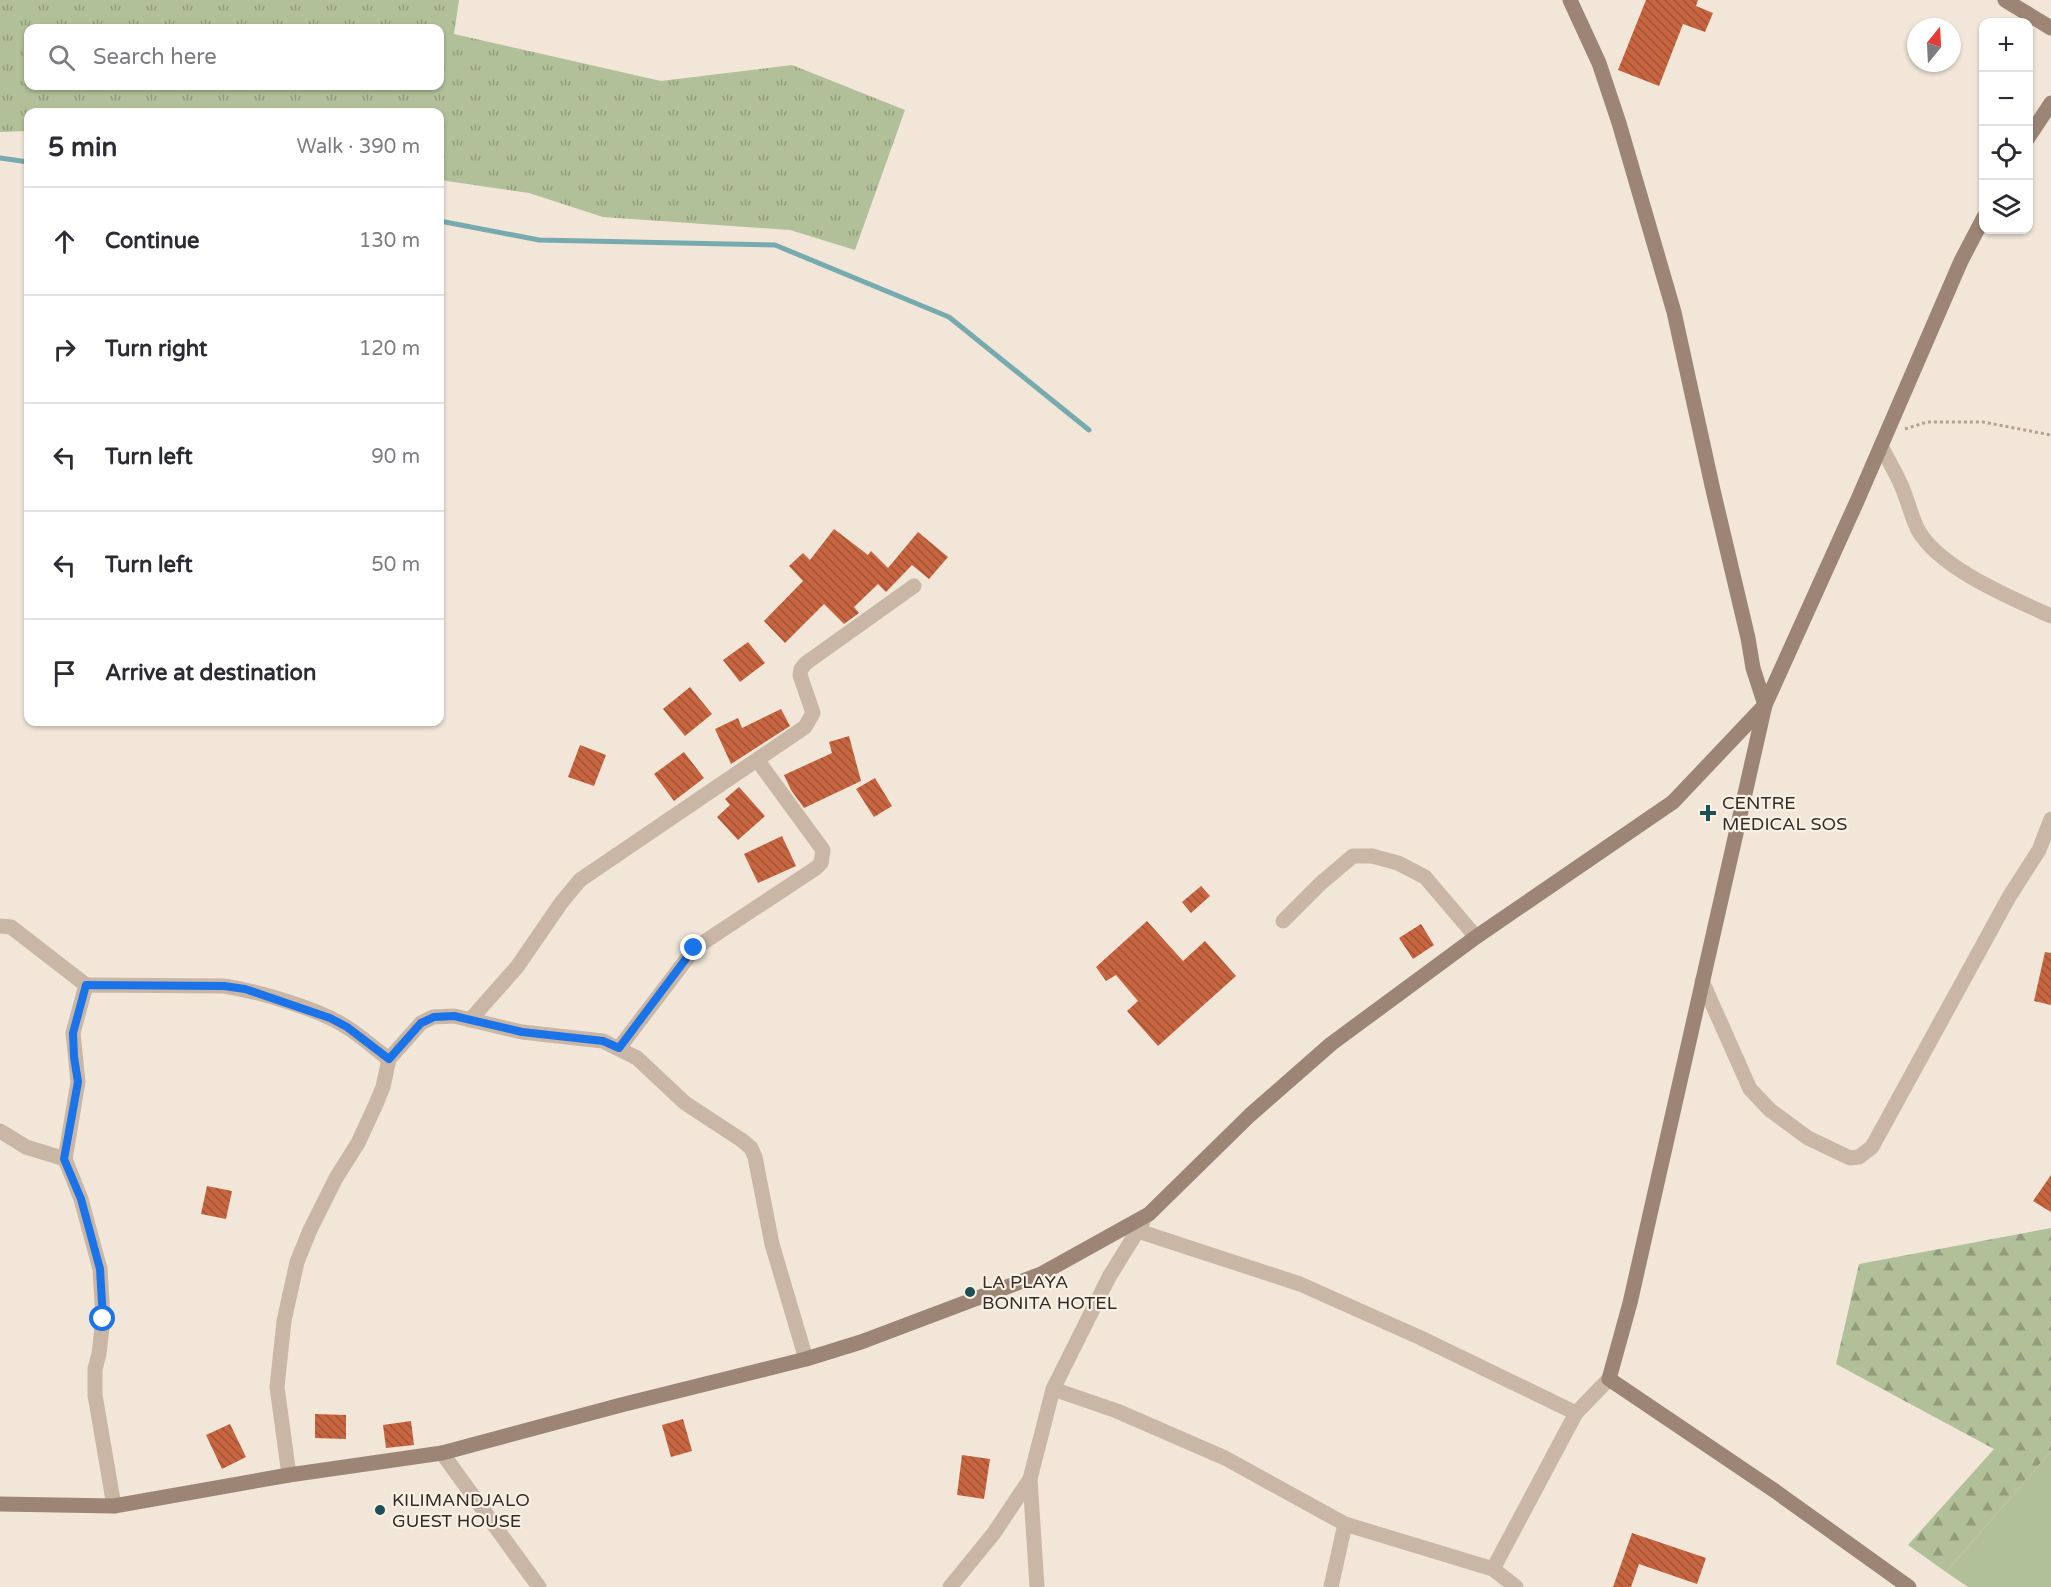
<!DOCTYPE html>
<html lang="en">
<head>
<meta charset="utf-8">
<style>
  body { margin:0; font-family:"Varela Round",sans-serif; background:#f7f7f7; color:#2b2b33 }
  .controls { position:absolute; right:18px; top:18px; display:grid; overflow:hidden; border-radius:12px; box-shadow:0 2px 4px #0004 }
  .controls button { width:54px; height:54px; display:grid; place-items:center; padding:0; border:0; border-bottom:2px solid #e1e1e2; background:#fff; color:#2b2b33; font:30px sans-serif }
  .compass { position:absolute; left:1907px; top:18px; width:54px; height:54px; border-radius:50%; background:#fff; box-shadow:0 2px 4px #0004; rotate:18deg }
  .stop { position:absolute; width:18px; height:18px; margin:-14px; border:4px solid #1a73e8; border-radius:50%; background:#fff }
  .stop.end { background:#1a73e8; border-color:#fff; box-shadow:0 2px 6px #0008 }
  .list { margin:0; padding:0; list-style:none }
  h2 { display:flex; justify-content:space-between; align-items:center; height:78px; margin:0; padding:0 24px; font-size:26px }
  h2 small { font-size:20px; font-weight:400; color:#7c7c81 }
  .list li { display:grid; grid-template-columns:39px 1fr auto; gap:18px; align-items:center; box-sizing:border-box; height:108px; padding:0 24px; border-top:2px solid #e1e1e2 }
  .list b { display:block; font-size:22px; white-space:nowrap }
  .list em { font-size:20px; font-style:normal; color:#7c7c81 }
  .icon { flex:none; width:33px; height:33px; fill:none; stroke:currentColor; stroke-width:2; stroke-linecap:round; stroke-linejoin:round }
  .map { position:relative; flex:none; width:2051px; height:1587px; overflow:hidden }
  .search { position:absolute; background:#fff; box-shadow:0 2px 4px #0004; left:24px; top:24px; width:420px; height:66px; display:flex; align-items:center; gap:15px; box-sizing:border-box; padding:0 21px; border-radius:12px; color:#7c7c81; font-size:22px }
  .panel { position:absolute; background:#fff; box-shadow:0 2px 4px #0004; left:24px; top:108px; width:420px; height:618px; border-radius:12px }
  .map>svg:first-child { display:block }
  .grass { fill:url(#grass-tufts); fill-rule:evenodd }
  .forest { fill:url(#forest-firs) }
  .garden { fill:#b1c098 }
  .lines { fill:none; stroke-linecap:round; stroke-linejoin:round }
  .stream { stroke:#77aaae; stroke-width:5 }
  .building { fill:url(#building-back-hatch) }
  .path { stroke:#b5a08e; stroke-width:3; stroke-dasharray:3 3; stroke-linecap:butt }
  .street { stroke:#c9b6a4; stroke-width:15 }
  .secondary { stroke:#9c8575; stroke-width:15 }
  .route { stroke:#1a73e8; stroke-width:8 }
  .poi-dot { fill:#1b5056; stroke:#f9f0e4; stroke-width:2 }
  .labels { text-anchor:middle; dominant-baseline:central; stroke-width:4.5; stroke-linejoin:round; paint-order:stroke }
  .poi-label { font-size:18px; fill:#342b26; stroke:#f9f0e4; text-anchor:start }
</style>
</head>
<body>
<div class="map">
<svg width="2051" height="1587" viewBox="0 0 2051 1587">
  <defs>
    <pattern id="grass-tufts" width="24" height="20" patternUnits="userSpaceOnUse" patternTransform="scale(1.5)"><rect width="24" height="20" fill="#b1c098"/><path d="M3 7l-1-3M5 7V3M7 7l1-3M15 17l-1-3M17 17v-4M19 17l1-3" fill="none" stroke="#919c7c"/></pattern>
    <pattern id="forest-firs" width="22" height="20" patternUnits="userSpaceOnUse" patternTransform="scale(1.5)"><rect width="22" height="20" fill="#b1c098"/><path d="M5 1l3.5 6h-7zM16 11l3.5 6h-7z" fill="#919c7c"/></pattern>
    <pattern id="building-back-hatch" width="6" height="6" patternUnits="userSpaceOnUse" patternTransform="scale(1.5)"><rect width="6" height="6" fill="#c76540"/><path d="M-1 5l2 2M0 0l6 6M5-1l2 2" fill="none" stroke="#a25335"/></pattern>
  </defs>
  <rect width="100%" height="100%" fill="#f1e6d8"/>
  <!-- grass -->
  <path class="grass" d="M0 0H459L454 34 661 81 792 65 905 110 855 250 790 230 603 217 529 193 440 180V112H28V131L0 132ZM440 28V86H28V28Z"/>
  <!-- forest -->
  <path class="forest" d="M2051 1228V1451L1946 1572 1908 1545 1994 1449 1836 1364 1859 1264Z"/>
  <!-- garden -->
  <path class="garden" d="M2051 1451V1587H1968L1946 1572Z"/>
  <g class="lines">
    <!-- stream -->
    <g class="stream">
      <path d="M0 158 28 162"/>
      <path d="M440 221 539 240 775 245 949 317 1089 430"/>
    </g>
  </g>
  <!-- building -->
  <g class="building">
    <path d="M1646 0H1698L1696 6 1713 13 1705 32 1683 24 1659 86 1618 70Z"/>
    <path d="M834 529 868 555 871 551 888 568 918 532 948 557 929 579 912 565 886 592 878 584 854 607 859 613 844 624 824 604 785 643 764 621 803 581 789 566 803 553 810 560Z"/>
    <path d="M748 642 765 663 740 682 723 660Z"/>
    <path d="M690 687 712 714 685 736 663 709Z"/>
    <path d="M781 709 790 726 731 764 715 729 738 718 742 728Z"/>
    <path d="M849 736 861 781 804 808 791 790 784 775 832 753 829 742Z"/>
    <path d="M580 745 606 755 594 786 568 777Z"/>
    <path d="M684 752 704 778 674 801 654 774Z"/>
    <path d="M875 778 892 806 874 817 856 789Z"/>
    <path d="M739 787 765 816 738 840 717 817 730 805 725 799Z"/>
    <path d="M782 836 796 866 758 883 744 854Z"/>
    <path d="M1201 886 1210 896 1191 913 1182 902Z"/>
    <path d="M1147 921 1183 961 1205 941 1236 976 1158 1046 1127 1011 1138 1001 1116 975 1106 981 1096 967Z"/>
    <path d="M1421 924 1434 945 1413 959 1399 938Z"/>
    <path d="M2045 952 2051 953V1005L2034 1001Z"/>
    <path d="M2051 1175V1212L2033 1201Z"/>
    <path d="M207 1186 232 1191 226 1219 201 1214Z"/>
    <path d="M315 1414 346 1415V1439L315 1438Z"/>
    <path d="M683 1419 692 1451 671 1457 662 1425Z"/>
    <path d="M411 1421 414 1445 386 1448 383 1425Z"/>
    <path d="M230 1424 246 1457 222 1469 206 1435Z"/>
    <path d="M962 1455 990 1459 984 1499 957 1495Z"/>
    <path d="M1632 1533 1706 1558 1697 1584 1639 1564 1631 1587H1613Z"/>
  </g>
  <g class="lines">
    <!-- path -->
    <path class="path" d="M1905 429 1927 422H1983L2051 435"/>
    <!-- street -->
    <g class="street">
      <path d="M1881 446C1888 460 1896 473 1902 487 1908 501 1911 516 1918 530 1940 569 2012 598 2051 616"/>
      <path d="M1283 921 1321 883 1353 856H1372L1398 863 1425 877 1476 937"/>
      <path d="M0 926 11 927 86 985"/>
      <path d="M1702 981 1750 1089 1770 1110 1808 1138 1850 1158 1859 1157 1872 1147 2009 897 2039 850 2051 819"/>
      <path d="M470 1020 517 967 561 903 580 880 805 727 813 713 800 675 801 669 806 663 914 586"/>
      <path d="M619 1048 695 948 816 868 821 863 823 850 758 761"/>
      <path d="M0 1131 26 1147 65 1159"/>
      <path d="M1138 1231 1300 1284 1421 1338 1576 1413"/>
      <path d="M1053 1389 1117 1411 1225 1458 1345 1524 1493 1569 1576 1413 1609 1379"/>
      <path d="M442 1453 539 1587"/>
      <path d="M289 1475 277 1387 284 1321 297 1262 310 1230 336 1178 358 1143 376 1104 383 1087 389 1059 421 1023 433 1017 454 1016 522 1032 603 1041 637 1058 685 1103 743 1141 751 1148 755 1157 772 1244 806 1359"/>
      <path d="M1030 1479 1037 1587"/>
      <path d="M114 1506 95 1395V1369L99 1354 103 1319 100 1269 81 1199 65 1159 78 1082 73 1033 86 985 224 986C257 991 320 1009 348 1028 362 1037 375 1049 389 1059"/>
      <path d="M1493 1569 1516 1587"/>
      <path d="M950 1587 994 1533 1030 1479 1053 1389 1109 1277 1143 1222"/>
      <path d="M1331 1587 1345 1524"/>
    </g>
    <!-- secondary -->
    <g class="secondary">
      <path d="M2005 0 2051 28"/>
      <path d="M2028 138 2051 103"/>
      <path d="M0 1504 114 1506 289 1475 442 1453 621 1405 806 1359 861 1342 1041 1274 1149 1214 1250 1115 1331 1044 1476 937 1673 802 1765 705 1753 668 1748 638 1713 490 1674 312 1619 123 1599 63 1570 0"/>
      <path d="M1909 1587 1775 1491 1609 1379 1630 1303 1765 705 1858 499 1961 261 1984 217"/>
    </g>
  </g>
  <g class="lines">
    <!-- route -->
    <path class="route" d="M103 1319 100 1269 81 1199 64 1159 78 1082 74 1057 73 1033 86 985 224 986 245 989 330 1018 347 1027 389 1059 421 1023 434 1017 454 1016 522 1032 603 1041 619 1048 694 948"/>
  </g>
  <!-- markers -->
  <g class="poi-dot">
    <path d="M1705 804h6v6h6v6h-6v6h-6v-6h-6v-6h6z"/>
    <circle cx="970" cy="1292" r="6"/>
    <circle cx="380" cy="1510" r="6"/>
  </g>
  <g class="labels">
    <!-- poi labels -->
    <g class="poi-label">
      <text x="1722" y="803">CENTRE<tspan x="1722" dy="21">MEDICAL SOS</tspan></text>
      <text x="982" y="1282">LA PLAYA<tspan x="982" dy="21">BONITA HOTEL</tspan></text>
      <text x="392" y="1500">KILIMANDJALO<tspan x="392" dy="21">GUEST HOUSE</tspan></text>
    </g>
  </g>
</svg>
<div class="controls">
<button>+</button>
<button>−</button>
<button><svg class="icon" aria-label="locate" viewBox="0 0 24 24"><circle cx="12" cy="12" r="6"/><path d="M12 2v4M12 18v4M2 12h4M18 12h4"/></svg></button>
<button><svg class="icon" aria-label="layers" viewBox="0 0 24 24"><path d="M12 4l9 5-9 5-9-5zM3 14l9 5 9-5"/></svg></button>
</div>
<svg class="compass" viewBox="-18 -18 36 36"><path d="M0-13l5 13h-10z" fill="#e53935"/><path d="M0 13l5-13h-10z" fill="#7c7c81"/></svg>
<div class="stop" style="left:103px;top:1319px"></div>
<div class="stop end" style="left:694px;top:948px"></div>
<div class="search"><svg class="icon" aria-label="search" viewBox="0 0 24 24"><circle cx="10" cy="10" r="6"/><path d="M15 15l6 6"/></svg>Search here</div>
<section class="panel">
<h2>5 min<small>Walk · 390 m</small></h2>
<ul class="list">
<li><svg class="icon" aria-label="ahead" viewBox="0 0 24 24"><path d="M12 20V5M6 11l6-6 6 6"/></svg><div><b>Continue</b></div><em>130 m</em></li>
<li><svg class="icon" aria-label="right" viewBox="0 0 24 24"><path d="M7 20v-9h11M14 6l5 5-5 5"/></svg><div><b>Turn right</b></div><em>120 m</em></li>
<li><svg class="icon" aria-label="left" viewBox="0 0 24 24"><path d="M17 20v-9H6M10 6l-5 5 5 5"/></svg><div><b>Turn left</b></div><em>90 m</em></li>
<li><svg class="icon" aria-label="left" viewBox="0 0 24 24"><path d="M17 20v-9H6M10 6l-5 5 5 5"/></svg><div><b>Turn left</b></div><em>50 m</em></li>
<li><svg class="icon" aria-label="arrive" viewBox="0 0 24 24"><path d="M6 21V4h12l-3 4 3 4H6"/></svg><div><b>Arrive at destination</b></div></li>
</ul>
</section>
</div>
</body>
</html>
